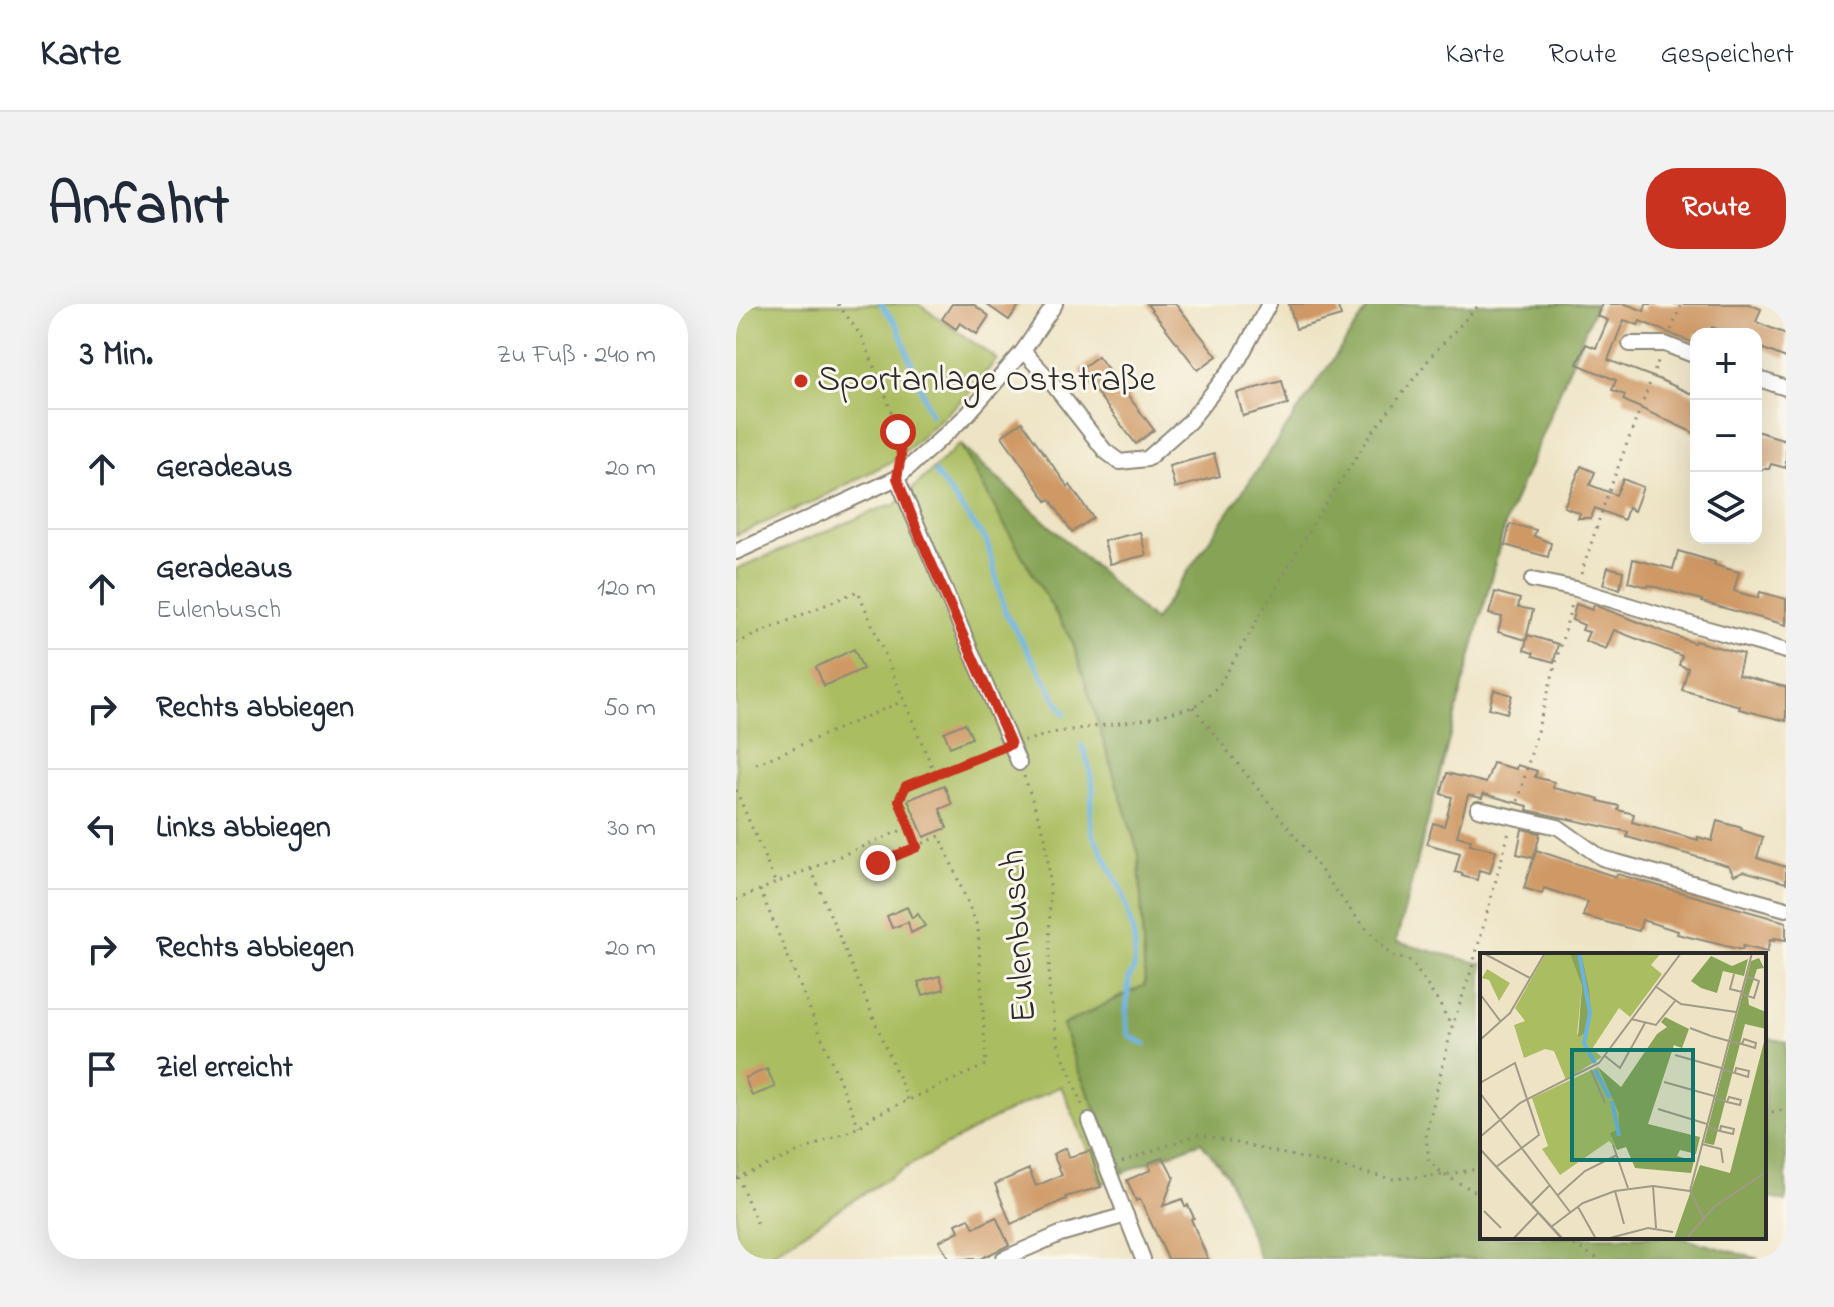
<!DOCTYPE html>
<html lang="de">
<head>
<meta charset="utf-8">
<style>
  body { margin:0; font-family:"Indie Flower",sans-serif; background:#f2f2f3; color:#1f2937 }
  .controls { position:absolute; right:24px; top:24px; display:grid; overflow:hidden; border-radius:16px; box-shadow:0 8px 32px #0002 }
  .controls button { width:72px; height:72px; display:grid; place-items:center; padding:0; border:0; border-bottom:2px solid #e0e1e3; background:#fff; color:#1f2937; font:40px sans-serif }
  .stop { position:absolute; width:24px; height:24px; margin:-18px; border:6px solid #c8321e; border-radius:50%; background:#fff }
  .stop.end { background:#c8321e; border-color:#fff; box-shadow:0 2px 8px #0008 }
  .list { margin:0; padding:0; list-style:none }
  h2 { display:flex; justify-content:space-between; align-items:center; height:104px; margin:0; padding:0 32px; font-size:34px }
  h2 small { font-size:26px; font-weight:400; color:#747a83 }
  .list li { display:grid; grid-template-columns:52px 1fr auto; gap:24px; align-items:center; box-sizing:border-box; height:120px; padding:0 32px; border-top:2px solid #e0e1e3 }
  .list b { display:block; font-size:30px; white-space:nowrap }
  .list p { margin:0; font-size:26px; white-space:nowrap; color:#747a83 }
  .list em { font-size:26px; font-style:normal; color:#747a83 }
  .icon { flex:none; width:44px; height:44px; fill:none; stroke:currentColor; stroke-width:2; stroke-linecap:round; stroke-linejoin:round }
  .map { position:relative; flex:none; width:1050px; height:955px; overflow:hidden; border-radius:32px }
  header { display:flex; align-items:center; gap:48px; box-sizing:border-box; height:112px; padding:0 40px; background:#fff; border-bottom:2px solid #e0e1e3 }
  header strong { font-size:38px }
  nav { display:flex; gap:44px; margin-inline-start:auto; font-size:28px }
  .intro { display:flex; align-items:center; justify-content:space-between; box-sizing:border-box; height:192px; padding:0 48px }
  h1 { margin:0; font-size:56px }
  .button { padding:20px 36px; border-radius:32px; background:#c8321e; color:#fff; font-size:28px; font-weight:700 }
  main { display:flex; gap:48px; padding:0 48px }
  aside { flex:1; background:#fff; border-radius:32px; box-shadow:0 8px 32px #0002 }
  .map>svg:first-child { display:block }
  .green { fill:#aabd61; stroke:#6a7446; stroke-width:2 }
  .forest { fill:#87a457; stroke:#596841; stroke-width:2 }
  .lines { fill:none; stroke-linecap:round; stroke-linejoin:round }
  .stream { stroke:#6bb3e3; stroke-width:5 }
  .building { fill:#cf9965 }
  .minor-casing { stroke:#8c8878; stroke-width:18 }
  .path { stroke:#8c8878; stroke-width:3; stroke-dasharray:2 6; stroke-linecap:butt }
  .minor { stroke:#fff; stroke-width:14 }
  .route { stroke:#c8321e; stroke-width:10 }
  .poi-dot { fill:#c8321e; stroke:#fbf7ec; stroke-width:3 }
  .labels { text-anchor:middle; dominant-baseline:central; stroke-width:6; stroke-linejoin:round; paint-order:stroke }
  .poi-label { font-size:36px; fill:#2b2b2b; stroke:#fbf7ec; text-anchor:start }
  .street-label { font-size:36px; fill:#2b2b2b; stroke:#fbf7ec }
  .inset-river { fill:none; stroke:#6bb3e3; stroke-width:4 }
  .inset-road { fill:none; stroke:#a09a87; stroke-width:2 }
  .view { fill:#0f766e; fill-opacity:0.15; stroke:#0f766e; stroke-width:4 }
  .inset-edge { fill:none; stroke:#2b2b2b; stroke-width:4 }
</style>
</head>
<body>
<header>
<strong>Karte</strong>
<nav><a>Karte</a><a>Route</a><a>Gespeichert</a></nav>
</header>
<div class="intro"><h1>Anfahrt</h1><a class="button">Route</a></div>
<main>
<aside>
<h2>3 Min.<small>Zu Fuß · 240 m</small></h2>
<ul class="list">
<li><svg class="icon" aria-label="ahead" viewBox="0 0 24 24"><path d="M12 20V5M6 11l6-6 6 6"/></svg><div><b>Geradeaus</b></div><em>20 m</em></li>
<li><svg class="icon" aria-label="ahead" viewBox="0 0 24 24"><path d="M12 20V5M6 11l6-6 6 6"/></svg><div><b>Geradeaus</b><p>Eulenbusch</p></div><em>120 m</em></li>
<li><svg class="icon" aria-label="right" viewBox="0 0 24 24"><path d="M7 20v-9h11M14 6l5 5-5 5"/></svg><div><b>Rechts abbiegen</b></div><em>50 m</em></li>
<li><svg class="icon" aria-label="left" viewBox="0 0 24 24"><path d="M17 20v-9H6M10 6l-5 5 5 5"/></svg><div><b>Links abbiegen</b></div><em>30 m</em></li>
<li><svg class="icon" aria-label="right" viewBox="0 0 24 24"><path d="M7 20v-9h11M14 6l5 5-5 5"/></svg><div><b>Rechts abbiegen</b></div><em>20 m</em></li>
<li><svg class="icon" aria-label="arrive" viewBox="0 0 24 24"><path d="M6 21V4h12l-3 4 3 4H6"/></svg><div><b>Ziel erreicht</b></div></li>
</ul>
</aside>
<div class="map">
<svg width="1050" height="955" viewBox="0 0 1050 955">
  <rect width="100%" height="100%" fill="#fbf7ec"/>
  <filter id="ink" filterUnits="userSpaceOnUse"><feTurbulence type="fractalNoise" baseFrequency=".0125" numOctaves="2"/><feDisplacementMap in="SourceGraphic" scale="16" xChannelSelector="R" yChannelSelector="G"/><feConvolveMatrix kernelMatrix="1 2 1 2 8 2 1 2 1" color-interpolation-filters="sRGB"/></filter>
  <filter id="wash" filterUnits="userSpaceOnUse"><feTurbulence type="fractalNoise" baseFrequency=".006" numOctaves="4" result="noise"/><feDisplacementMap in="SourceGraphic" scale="32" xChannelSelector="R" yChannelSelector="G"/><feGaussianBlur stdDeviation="1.8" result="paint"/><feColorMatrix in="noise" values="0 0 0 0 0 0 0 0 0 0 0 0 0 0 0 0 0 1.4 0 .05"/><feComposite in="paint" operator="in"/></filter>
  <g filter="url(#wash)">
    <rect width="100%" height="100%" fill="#eee4c5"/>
    <!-- green -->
    <g class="green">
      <path d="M0 0H182L261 55 233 89 162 154 79 197 0 231Z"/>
      <path d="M224 140 337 339 403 551 409 681 327 721 341 764 388 868 366 880 325 782 259 814 164 867 103 905 29 955H0V265L153 201 158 202Z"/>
    </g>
    <!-- forest -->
    <g class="forest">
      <path d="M635 0H860L770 217 660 638 746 660V933H942L1023 955H524L491 871 465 838 388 868 341 764 327 721 409 681 403 551 337 339 266 217 224 140 418 317Z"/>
      <path d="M1028 733 1050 738V898L1028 892Z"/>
    </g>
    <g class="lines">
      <!-- stream -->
      <g class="stream">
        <path d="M145 0 162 23 195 111"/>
        <path d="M199 169 251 238 269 308 329 410"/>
        <path d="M346 441 353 462 357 484 354 510 356 528 386 588 397 628 399 642 398 665 393 674 390 709 391 726 393 732 409 740"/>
      </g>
    </g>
    <g id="blocks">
      <!-- building -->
      <g class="building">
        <path d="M216 0H237L253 12 241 30 224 19 220 25 206 15Z"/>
        <path d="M250 0H284L273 16Z"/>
        <path d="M411 0H440L481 52 462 66Z"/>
        <path d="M553 0H601L605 12 560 25Z"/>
        <path d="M866 0H890L908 7 910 0H1013L1025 5 1020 18 1050 30V54L1020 42V30H992L976 23 974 30H960V40L904 17 902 21 888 16 872 56 925 76 960 92V130L887 96 889 91 876 86 880 76 841 60 850 40 860 44 872 16 861 12Z"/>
        <path d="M362 52 418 126 400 140 343 66Z"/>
        <path d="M546 77 552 100 507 112 501 89Z"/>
        <path d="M286 118 332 183 334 181 357 214 336 228 314 195 311 197 266 132Z"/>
        <path d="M1020 127 1050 136V164L1035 160 1033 165H1020Z"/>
        <path d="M478 150 484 172 439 184 433 162Z"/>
        <path d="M845 162 859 168 854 181 880 191 887 175 907 183 898 207 892 204 888 216 859 204 855 214H842L844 209 828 203Z"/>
        <path d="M774 220 800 226 798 232 815 239 812 253 769 241Z"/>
        <path d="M404 228 410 251 374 260 368 237Z"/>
        <path d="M942 247 979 258 978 261 1003 268 998 287 1022 294 1024 288 1050 295V321L966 298V296L913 281 912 283 892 278 897 255 937 265Z"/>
        <path d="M872 263 887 267 884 285 867 280Z"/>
        <path d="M759 288 784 295 782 303 797 306 790 336 762 328 766 313 753 310Z"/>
        <path d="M840 300 856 306 858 301 958 339 959 337 1007 350 1002 371 1050 383V417L1003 405 1004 402 946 386 952 364 943 361 946 352 878 326 870 345 849 337 853 328 846 326 848 321 836 316Z"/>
        <path d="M792 331 822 340 818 358 797 352V349L788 346Z"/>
        <path d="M118 345 127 365 88 382 80 363Z"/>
        <path d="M758 386 776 391 771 409 753 404Z"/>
        <path d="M229 419 236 434 214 443 208 428Z"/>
        <path d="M757 459 780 465 781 461 801 467 799 473 818 478 817 484 857 493 863 495V497L883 502 882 506 898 510 896 518 962 536V533L976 537 981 517 1006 524 1005 526 1027 533 1021 554 1050 563V579L1008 567 998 571 993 562 891 533 892 528 791 506 792 502 748 490V488L746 494 732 491 721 532 735 536 734 540 760 547 754 569 743 566 741 576 726 572 727 570 719 568 724 549 691 540 697 519 708 522 712 508 716 493 705 490 711 469 750 479Z"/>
        <path d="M208 481 216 500 204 505 211 524 188 533 172 496Z"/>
        <path d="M786 525 804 529 798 554 781 550Z"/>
        <path d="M800 546 880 573 881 570 1050 618V636L1038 634V637L1034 636 1031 648 1007 642 1006 646 941 630 942 627 906 616 903 627 847 612 852 598 808 584 806 590 788 584Z"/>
        <path d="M171 603 176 614 182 610 189 622 175 629 172 618 156 624 151 612Z"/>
        <path d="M204 672 208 685 187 691 182 678Z"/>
        <path d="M31 765 39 783 16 792 9 774Z"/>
        <path d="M330 844 333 853 354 847 365 883 329 893 330 895 275 920 259 880 293 865 300 882 326 871 317 850Z"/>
        <path d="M427 853 438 873 427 902 446 895 449 903 452 901 458 914 455 915 472 955H432L404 895 400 897 391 876 415 866 412 859Z"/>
        <path d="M260 913 273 941 244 955H213L203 937 223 927 220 920 233 914 238 924Z"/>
      </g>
    </g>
  </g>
  <g filter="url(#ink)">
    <use href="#blocks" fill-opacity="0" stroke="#8c8878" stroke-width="2"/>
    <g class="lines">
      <!-- minor casing -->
      <g class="minor-casing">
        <g id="minor">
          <path d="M894 40H929L960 52"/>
          <path d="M287 47 312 74 369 147 384 158 411 155 454 117 503 55 533 0"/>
          <path d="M1020 74 1050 84"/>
          <path d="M161 174 283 459"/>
          <path d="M0 248 161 174 231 111 287 47 319 0"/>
          <path d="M796 276 840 285 951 319 1050 347"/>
          <path d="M742 505 822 523 866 554 1050 605"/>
          <path d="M353 817 407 955"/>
          <path d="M267 955 324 930 390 911"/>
        </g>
      </g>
      <!-- path -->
      <g class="path">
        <path d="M102 0 126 33 147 84 162 128 165 150"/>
        <path d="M935 26 946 0"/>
        <path d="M845 270 870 195 923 55"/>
        <path d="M0 339 122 287 199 470"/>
        <path d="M457 403 567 542 616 608 655 652 675 657 703 699 716 723"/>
        <path d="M288 437 321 428 411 415 457 403 470 394 484 380 583 210 636 129 697 50 744 0"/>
        <path d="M20 460 167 397"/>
        <path d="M288 472 309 532 314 576 313 687 322 739 347 803"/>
        <path d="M0 486 39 578"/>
        <path d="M782 497 836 300"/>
        <path d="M181 543 163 496 170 482 261 444"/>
        <path d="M75 565 172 796"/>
        <path d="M24 586 123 823"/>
        <path d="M0 596 173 523"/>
        <path d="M1028 810 1050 805"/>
        <path d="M386 858 463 830 656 875 708 871 746 864"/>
        <path d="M2 873 22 922"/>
        <path d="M0 874 123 823 137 812 250 761 242 624 204 532 142 559"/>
        <path d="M746 891 708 871 693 857 690 830 716 723 736 664 773 528"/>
        <path d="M824 933 862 955"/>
      </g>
      <!-- minor -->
      <use href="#minor" class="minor"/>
    </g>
  </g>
  <g class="lines" filter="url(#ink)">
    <!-- route -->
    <path class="route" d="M142 559 181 543 163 496 170 482 275 440 184 233 161 174 165 152 162 128"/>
  </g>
  <!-- markers -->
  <circle class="poi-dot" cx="65" cy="77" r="8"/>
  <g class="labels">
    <!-- poi labels -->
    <g class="poi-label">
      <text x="81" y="77">Sportanlage Oststraße</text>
    </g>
    <!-- street labels -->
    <g class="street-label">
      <text transform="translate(284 632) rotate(-94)">Eulenbusch</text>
    </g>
  </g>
  <!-- overview -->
  <g transform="translate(744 649)">
    <rect width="286" height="286" fill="#eee4c5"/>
    <path d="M66 0 92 2 102 33 97 82 111 61 101 0H181L171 12 182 21 150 64 139 55 112 96 122 104 86 127 74 98 65 96 44 105 34 72 45 68 35 55ZM7 16 30 30 19 48 9 27 2 25ZM118 114 139 161V176L132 185 137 197 129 188 80 222 62 196 68 193 52 145Z" fill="#aabd61"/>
    <path d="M90 0H101L109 36 111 61 107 79 98 84 102 33ZM231 3 252 13 268 6 264 23 243 18 237 40 221 35 211 28ZM279 5 284 15 277 16 268 44 269 52 286 59V76L265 71 234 192 224 190 271 8ZM185 64 209 76 202 95 194 92 168 171 220 184 216 201 200 197 197 203 214 208 211 220 155 215 146 194 137 197 130 180 139 176V161L118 114 141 134 177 81 187 74 181 69ZM286 81V286H194L220 212 250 220Z" fill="#87a457"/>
    <path class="inset-river" d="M99 0 110 60 104 90 115 110M115 117 130 145M132 148 139 183"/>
    <path class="inset-road" d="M3 0 50 25M254 21 250 36 262 39M175 33 201 51 256 59M0 41 21 69M261 41 274 45 279 28 266 23M151 66 176 72 195 48M210 75 231 83 249 88 262 91 275 95 276 90 264 86 262 91M0 87 30 60 65 0M195 102 241 115M125 103 140 115 165 70M241 116 255 120 268 124 269 118 256 115 255 120M111 117 125 150M184 129 234 143M0 130 35 110 59 182 16 214M0 140 90 259M234 145 247 149 260 152 261 147 249 144 247 149M178 156 227 171M226 174 231 175 240 178 253 181 254 176 241 173 240 178M0 184 40 150 119 110 201 0M222 191 241 196 243 210M133 192 148 235M0 196 82 286M0 196 83 286M173 233 176 275M135 238 144 271M78 242 105 218 137 202M50 252 70 232M98 254 116 286M4 258 21 275M224 266 210 238 272 0M71 274 103 250 135 238 173 233 210 238M33 286 58 260M126 286 168 275 193 279M206 286 234 254 286 219"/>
    <path class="view" d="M92 97H213V207H92Z"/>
    <rect width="286" height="286" class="inset-edge"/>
  </g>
</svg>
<div class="controls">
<button>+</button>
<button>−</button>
<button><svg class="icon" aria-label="layers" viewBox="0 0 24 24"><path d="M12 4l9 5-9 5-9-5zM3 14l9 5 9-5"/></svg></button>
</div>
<div class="stop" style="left:162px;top:128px"></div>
<div class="stop end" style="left:142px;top:559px"></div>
</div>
</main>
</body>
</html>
